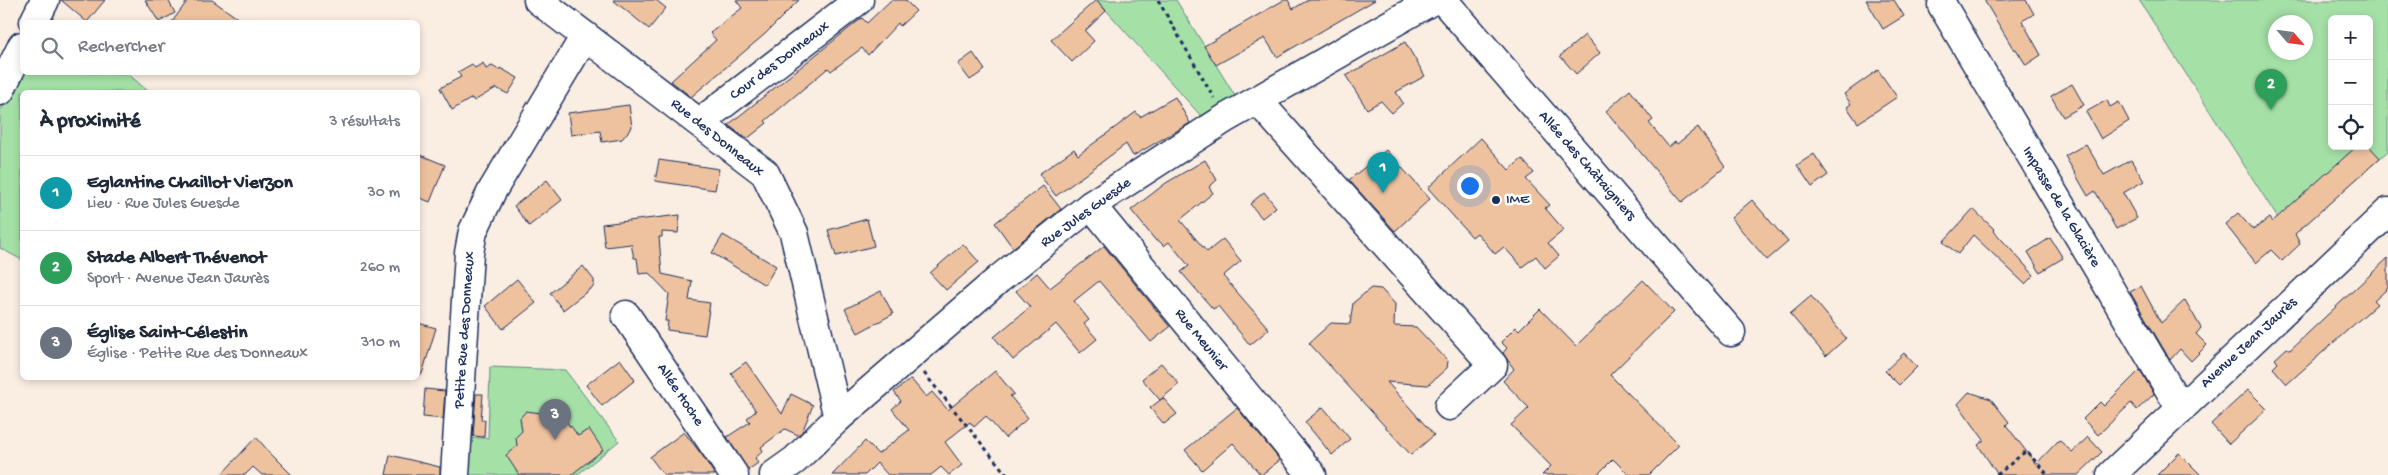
<!DOCTYPE html>
<html lang="fr">
<head>
<meta charset="utf-8">
<style>
  body { margin:0; font-family:"Gochi Hand",sans-serif; background:#f6f6f7; color:#1f2937 }
  .controls { position:absolute; right:15px; top:15px; display:grid; overflow:hidden; border-radius:8px; box-shadow:0 2px 8px #0003 }
  .controls button { width:45px; height:45px; display:grid; place-items:center; padding:0; border:0; border-bottom:1px solid #e0e1e3; background:#fff; color:#1f2937; font:25px sans-serif }
  .compass { position:absolute; left:2268px; top:15px; width:45px; height:45px; border-radius:50%; background:#fff; box-shadow:0 2px 8px #0003; rotate:118deg }
  .you { position:absolute; left:1469px; top:185px; width:18px; height:18px; margin:-12px; border:4px solid #fff; border-radius:50%; background:#1a73e8; box-shadow:0 0 0 8px #1a73e833 }
  .badge { display:grid; place-items:center; width:32px; height:32px; border-radius:50%; background:#1b2f5e; color:#fff; font-size:16px; font-weight:700 }
  .pin { position:absolute; translate:-50% -41px; filter:drop-shadow(0 1px 2px #0008) }
  .pin::after { content:''; position:absolute; top:26px; width:18px; height:15px; background:inherit; clip-path:polygon(0 0,100% 0,50% 100%) }
  .list { margin:0; padding:0; list-style:none }
  h2 { display:flex; justify-content:space-between; align-items:center; height:65px; margin:0; padding:0 20px; font-size:21px }
  h2 small { font-size:16px; font-weight:400; color:#747a83 }
  .list li { display:grid; grid-template-columns:32px 1fr auto; gap:15px; align-items:center; box-sizing:border-box; height:75px; padding:0 20px; border-top:1px solid #e0e1e3 }
  .list b { display:block; font-size:19px; white-space:nowrap }
  .list p { margin:0; font-size:16px; white-space:nowrap; color:#747a83 }
  .list em { font-size:16px; font-style:normal; color:#747a83 }
  .icon { flex:none; width:28px; height:28px; fill:none; stroke:currentColor; stroke-width:2; stroke-linecap:round; stroke-linejoin:round }
  .map { position:relative; flex:none; width:2388px; height:475px; overflow:hidden }
  .search { position:absolute; background:#fff; box-shadow:0 2px 8px #0003; left:20px; top:20px; width:400px; height:55px; display:flex; align-items:center; gap:12px; box-sizing:border-box; padding:0 18px; border-radius:8px; color:#747a83; font-size:19px }
  .panel { position:absolute; background:#fff; box-shadow:0 2px 8px #0003; left:20px; top:90px; width:400px; height:290px; border-radius:8px }
  .map>svg:first-child { display:block }
  .green { fill:#a5e1a7; stroke:#608882; fill-rule:evenodd }
  .building { fill:#efc29f; stroke:#1b2f5e }
  .lines { fill:none; stroke-linecap:round; stroke-linejoin:round }
  .minor-casing { stroke:#1b2f5e; stroke-width:31 }
  .major-casing { stroke:#1b2f5e; stroke-width:31 }
  .path { stroke:#1b2f5e; stroke-width:3; stroke-dasharray:4 4; stroke-linecap:butt }
  .minor { stroke:#fff; stroke-width:28 }
  .major { stroke:#fff; stroke-width:28 }
  .poi-dot { fill:#1b2f5e; stroke:#fff; stroke-width:2 }
  .labels { text-anchor:middle; dominant-baseline:central; stroke-width:5; stroke-linejoin:round; paint-order:stroke }
  .street-label { font-size:15px; fill:#1b2f5e; stroke:#fff }
  .poi-label { font-size:15px; fill:#1b2f5e; stroke:#fff; text-anchor:start }
</style>
</head>
<body>
<div class="map">
<svg width="2388" height="475" viewBox="0 0 2388 475">
  <rect width="100%" height="100%" fill="#faede2"/>
  <filter id="ink" filterUnits="userSpaceOnUse"><feTurbulence type="fractalNoise" baseFrequency=".02" numOctaves="2"/><feDisplacementMap in="SourceGraphic" scale="10" xChannelSelector="R" yChannelSelector="G"/><feConvolveMatrix kernelMatrix="1 2 1 2 8 2 1 2 1" color-interpolation-filters="sRGB"/></filter>
  <g filter="url(#ink)">
    <!-- green -->
    <g class="green">
      <path d="M1097 0H1176L1235 96 1201 116Z"/>
      <path d="M2139 0H2388V151L2293 235 2279 220ZM2332 19H2369V146H2332ZM2276 22H2306V52H2276Z"/>
      <path d="M22 66V72L127 73 149 92H22V260L0 248V112Z"/>
      <path d="M490 367 565 370 619 441 577 475H466L468 438H488Z"/>
    </g>
    <!-- building -->
    <g class="building">
      <path d="M61 0H105L87 22Z"/>
      <path d="M145 0H168L175 13 159 22Z"/>
      <path d="M188 0H212L243 22H172Z"/>
      <path d="M613 0H656L666 8 649 29Z"/>
      <path d="M736 0H799L765 34 691 97 671 81 716 40 710 33 742 8Z"/>
      <path d="M891 0H905L916 11 900 26 898 23 868 55 862 48 831 71 828 68 765 121 767 123 747 139 728 125 862 18 867 23Z"/>
      <path d="M1096 0 1106 11 1085 31 1094 41 1072 62 1051 40Z"/>
      <path d="M1284 0H1288L1293 9 1308 0H1375L1277 57 1265 38 1216 65 1204 46Z"/>
      <path d="M1866 0H1894L1904 16 1883 29Z"/>
      <path d="M1984 0H2026L2034 14 2022 21 2041 55 2026 65 2016 49 2014 50Z"/>
      <path d="M1585 35 1600 53 1576 74 1560 56Z"/>
      <path d="M1405 42 1425 76 1396 92 1403 103 1392 113 1381 101 1367 109 1346 76Z"/>
      <path d="M973 53 985 70 970 80 958 64Z"/>
      <path d="M483 63 486 69 492 66 499 70 500 68 518 78 508 94 496 88 474 101 472 98 452 110 440 88 461 77 458 72 472 64 475 68Z"/>
      <path d="M1878 70 1897 97 1858 123 1847 107 1851 104 1844 94Z"/>
      <path d="M2072 84 2084 105 2063 117 2051 96Z"/>
      <path d="M1630 90 1653 120 1649 123 1669 147 1675 142 1677 144 1698 127 1725 167 1682 202 1606 111Z"/>
      <path d="M1175 97 1190 123 1133 156 1126 144 1056 196 1039 174 1074 149 1078 155 1136 112 1140 117Z"/>
      <path d="M2107 100 2110 107 2119 102 2129 121 2101 139 2086 112Z"/>
      <path d="M629 105 632 127 622 139 602 142 600 131 571 135 568 113Z"/>
      <path d="M1481 138 1509 170 1522 159 1534 173 1526 179 1550 205 1545 208 1564 230 1548 243 1559 256 1545 268 1536 256 1522 267 1504 247 1495 254 1477 233 1472 237 1428 188Z"/>
      <path d="M2086 144 2104 175 2131 160 2144 181 2123 193 2137 218 2116 229 2095 191 2088 196 2065 156Z"/>
      <path d="M2357 146H2369L2380 158 2295 234 2300 244 2282 261 2271 250 2256 263 2225 224 2238 213 2253 230 2269 218 2272 222Z"/>
      <path d="M1386 150 1430 199 1395 231 1349 180Z"/>
      <path d="M418 154 445 165 430 202 418 197Z"/>
      <path d="M1814 154 1828 175 1812 187 1797 165Z"/>
      <path d="M659 160 719 169 715 190 655 181Z"/>
      <path d="M1205 160 1217 180 1209 187 1213 193 1180 220 1207 252 1223 239 1241 261 1223 276 1269 329 1250 345 1218 306 1213 309 1181 272 1189 266 1169 242 1164 246 1158 240 1156 241 1131 210 1166 183Z"/>
      <path d="M547 180 562 200 529 226 514 206Z"/>
      <path d="M1043 186 1061 209 1013 248 995 223Z"/>
      <path d="M1264 192 1276 207 1262 218 1250 204Z"/>
      <path d="M1752 200 1788 242 1767 260 1731 218Z"/>
      <path d="M1973 209 1994 229 1993 230 2034 275 2025 284 1973 235 1958 254 1943 242Z"/>
      <path d="M680 215 678 233 662 232V237H659L662 274 692 281 689 300 710 303 705 335 667 330 668 321H665L669 294 649 273 639 274 637 258H634L631 244 605 247 602 224Z"/>
      <path d="M867 219 874 246 836 256 828 230Z"/>
      <path d="M723 235 776 266 765 285 712 253Z"/>
      <path d="M2050 238 2063 258 2040 272 2028 252Z"/>
      <path d="M963 244 979 262 946 290 930 273Z"/>
      <path d="M1104 246 1170 327 1151 342 1099 281 1074 301 1089 320 1084 324 1097 339 1080 353 1056 324 1013 360 994 337 1030 307 1016 291 1037 273 1050 288Z"/>
      <path d="M2388 258V288L2374 301 2377 304 2287 384 2273 368 2278 363 2275 359 2287 348 2290 350Z"/>
      <path d="M583 266 594 280V286L563 310 550 293Z"/>
      <path d="M517 279 536 303 503 329 485 306Z"/>
      <path d="M1643 280 1674 312 1610 375 1679 445 1649 475H1629L1613 459 1597 475H1542L1551 466 1511 425 1529 408 1503 381 1514 369 1503 353 1507 348 1501 342 1516 327 1519 330 1540 309 1576 346Z"/>
      <path d="M2141 286 2161 323 2185 300 2201 328 2196 334 2207 345 2191 361 2180 349 2170 360 2130 292Z"/>
      <path d="M1371 288 1381 289 1395 304 1394 326 1416 327 1448 361 1447 368 1428 385 1387 382 1434 435 1411 455 1309 343 1331 323 1350 324 1353 303Z"/>
      <path d="M881 291 893 314 858 333 845 309Z"/>
      <path d="M1811 296 1846 338 1826 356 1790 314Z"/>
      <path d="M418 323 436 328 422 374H418Z"/>
      <path d="M1904 353 1917 367 1899 385 1885 371Z"/>
      <path d="M620 359 635 380 602 406 586 385Z"/>
      <path d="M746 362 782 414 791 394 813 405 802 432 798 435 785 429 761 447 763 451 755 458 758 463 748 470 727 437 750 422 747 418 756 411 731 373Z"/>
      <path d="M1161 363 1179 384 1160 400 1142 379Z"/>
      <path d="M2140 370 2154 394 2137 410 2131 403 2098 435 2083 419 2100 402 2104 406Z"/>
      <path d="M995 371 1014 394 1010 396 1028 418 1005 438 986 416 974 427 970 422 945 442 962 465 949 475 941 467 931 475H888L877 463 865 475H832L865 441 878 454 909 430 892 409 901 401 894 392 911 379 926 397 932 392 948 410Z"/>
      <path d="M425 389 445 391 443 419 423 417Z"/>
      <path d="M2248 390 2267 409 2229 444 2211 424Z"/>
      <path d="M1969 392 1991 399 2009 422 2006 425 2036 464 2059 440 2072 452 2088 437 2102 452 2078 475H1998L1978 445 1984 440 1958 404Z"/>
      <path d="M476 394H483L481 420H485L484 437 473 436Z"/>
      <path d="M1163 398 1177 414 1164 424 1150 408Z"/>
      <path d="M1323 407 1350 439 1332 455 1305 422Z"/>
      <path d="M1237 408 1280 460 1261 475 1233 443 1202 470 1185 450Z"/>
      <path d="M553 409 564 416 570 427 571 426 578 436 589 429 603 450 571 475H519L506 455 517 446 516 437 522 431 520 418 526 411 541 413Z"/>
      <path d="M684 432 702 455 715 475H664L650 457Z"/>
      <path d="M256 437 271 454 292 475H262L253 467 245 475H221Z"/>
      <path d="M2179 453 2201 475H2157Z"/>
      <path d="M390 455 440 467V475H386Z"/>
    </g>
    <g class="lines">
      <!-- minor casing -->
      <g class="minor-casing">
        <g id="minor">
          <path d="M538 0 765 173 794 233 838 418"/>
          <path d="M1443 0 1731 332"/>
          <path d="M1942 5 2181 409"/>
          <path d="M34 22 45 0"/>
          <path d="M0 91 22 46"/>
          <path d="M1258 101 1493 365 1449 406"/>
          <path d="M700 122 859 0"/>
          <path d="M1091 205 1312 475"/>
          <path d="M626 315 734 475"/>
          <path d="M455 475 469 253 473 231 492 191 585 36"/>
          <path d="M774 475 795 460 838 418 999 279 1091 205 1226 118 1433 0"/>
        </g>
      </g>
      <!-- major casing -->
      <g class="major-casing">
        <path id="major" d="M2111 475 2388 212"/>
      </g>
      <!-- path -->
      <g class="path">
        <path d="M1158 0 1214 98"/>
        <path d="M924 373 1007 475"/>
        <path d="M1997 475 2026 451 2048 475"/>
      </g>
      <!-- minor -->
      <use href="#minor" class="minor"/>
      <!-- major -->
      <use href="#major" class="major"/>
    </g>
  </g>
  <!-- markers -->
  <circle class="poi-dot" cx="1496" cy="200" r="5"/>
  <g class="labels">
    <!-- street labels -->
    <g class="street-label">
      <text transform="translate(780 61) rotate(-37)">Cour des Donneaux</text>
      <text transform="translate(717 138) rotate(39)">Rue des Donneaux</text>
      <text transform="translate(1587 166) rotate(49)">Allée des Châtaigniers</text>
      <text transform="translate(2061 207) rotate(59)">Impasse de la Glacière</text>
      <text transform="translate(1086 213) rotate(-36)">Rue Jules Guesde</text>
      <text transform="translate(465 330) rotate(-86)">Petite Rue des Donneaux</text>
      <text transform="translate(1201 340) rotate(51)">Rue Meunier</text>
      <text transform="translate(2249 343) rotate(-43)">Avenue Jean Jaurès</text>
      <text transform="translate(680 395) rotate(56)">Allée Hoche</text>
    </g>
    <!-- poi labels -->
    <g class="poi-label">
      <text x="1506" y="200">IME</text>
    </g>
  </g>
</svg>
<div class="controls">
<button>+</button>
<button>−</button>
<button><svg class="icon" aria-label="locate" viewBox="0 0 24 24"><circle cx="12" cy="12" r="6"/><path d="M12 2v4M12 18v4M2 12h4M18 12h4"/></svg></button>
</div>
<svg class="compass" viewBox="-18 -18 36 36"><path d="M0-13l5 13h-10z" fill="#e53935"/><path d="M0 13l5-13h-10z" fill="#747a83"/></svg>
<div class="you"></div>
<div class="pin badge" style="left:1383px;top:193px;background:#0f9aa8">1</div>
<div class="pin badge" style="left:2271px;top:110px;background:#2e9e5b">2</div>
<div class="pin badge" style="left:555px;top:440px;background:#6b7280">3</div>
<div class="search"><svg class="icon" aria-label="search" viewBox="0 0 24 24"><circle cx="10" cy="10" r="6"/><path d="M15 15l6 6"/></svg>Rechercher</div>
<section class="panel">
<h2>À proximité<small>3 résultats</small></h2>
<ul class="list">
<li><span class="badge" style="background:#0f9aa8">1</span><div><b>Eglantine Chaillot Vierzon</b><p>Lieu · Rue Jules Guesde</p></div><em>30 m</em></li>
<li><span class="badge" style="background:#2e9e5b">2</span><div><b>Stade Albert Thévenot</b><p>Sport · Avenue Jean Jaurès</p></div><em>260 m</em></li>
<li><span class="badge" style="background:#6b7280">3</span><div><b>Église Saint-Célestin</b><p>Église · Petite Rue des Donneaux</p></div><em>310 m</em></li>
</ul>
</section>
</div>
</body>
</html>
